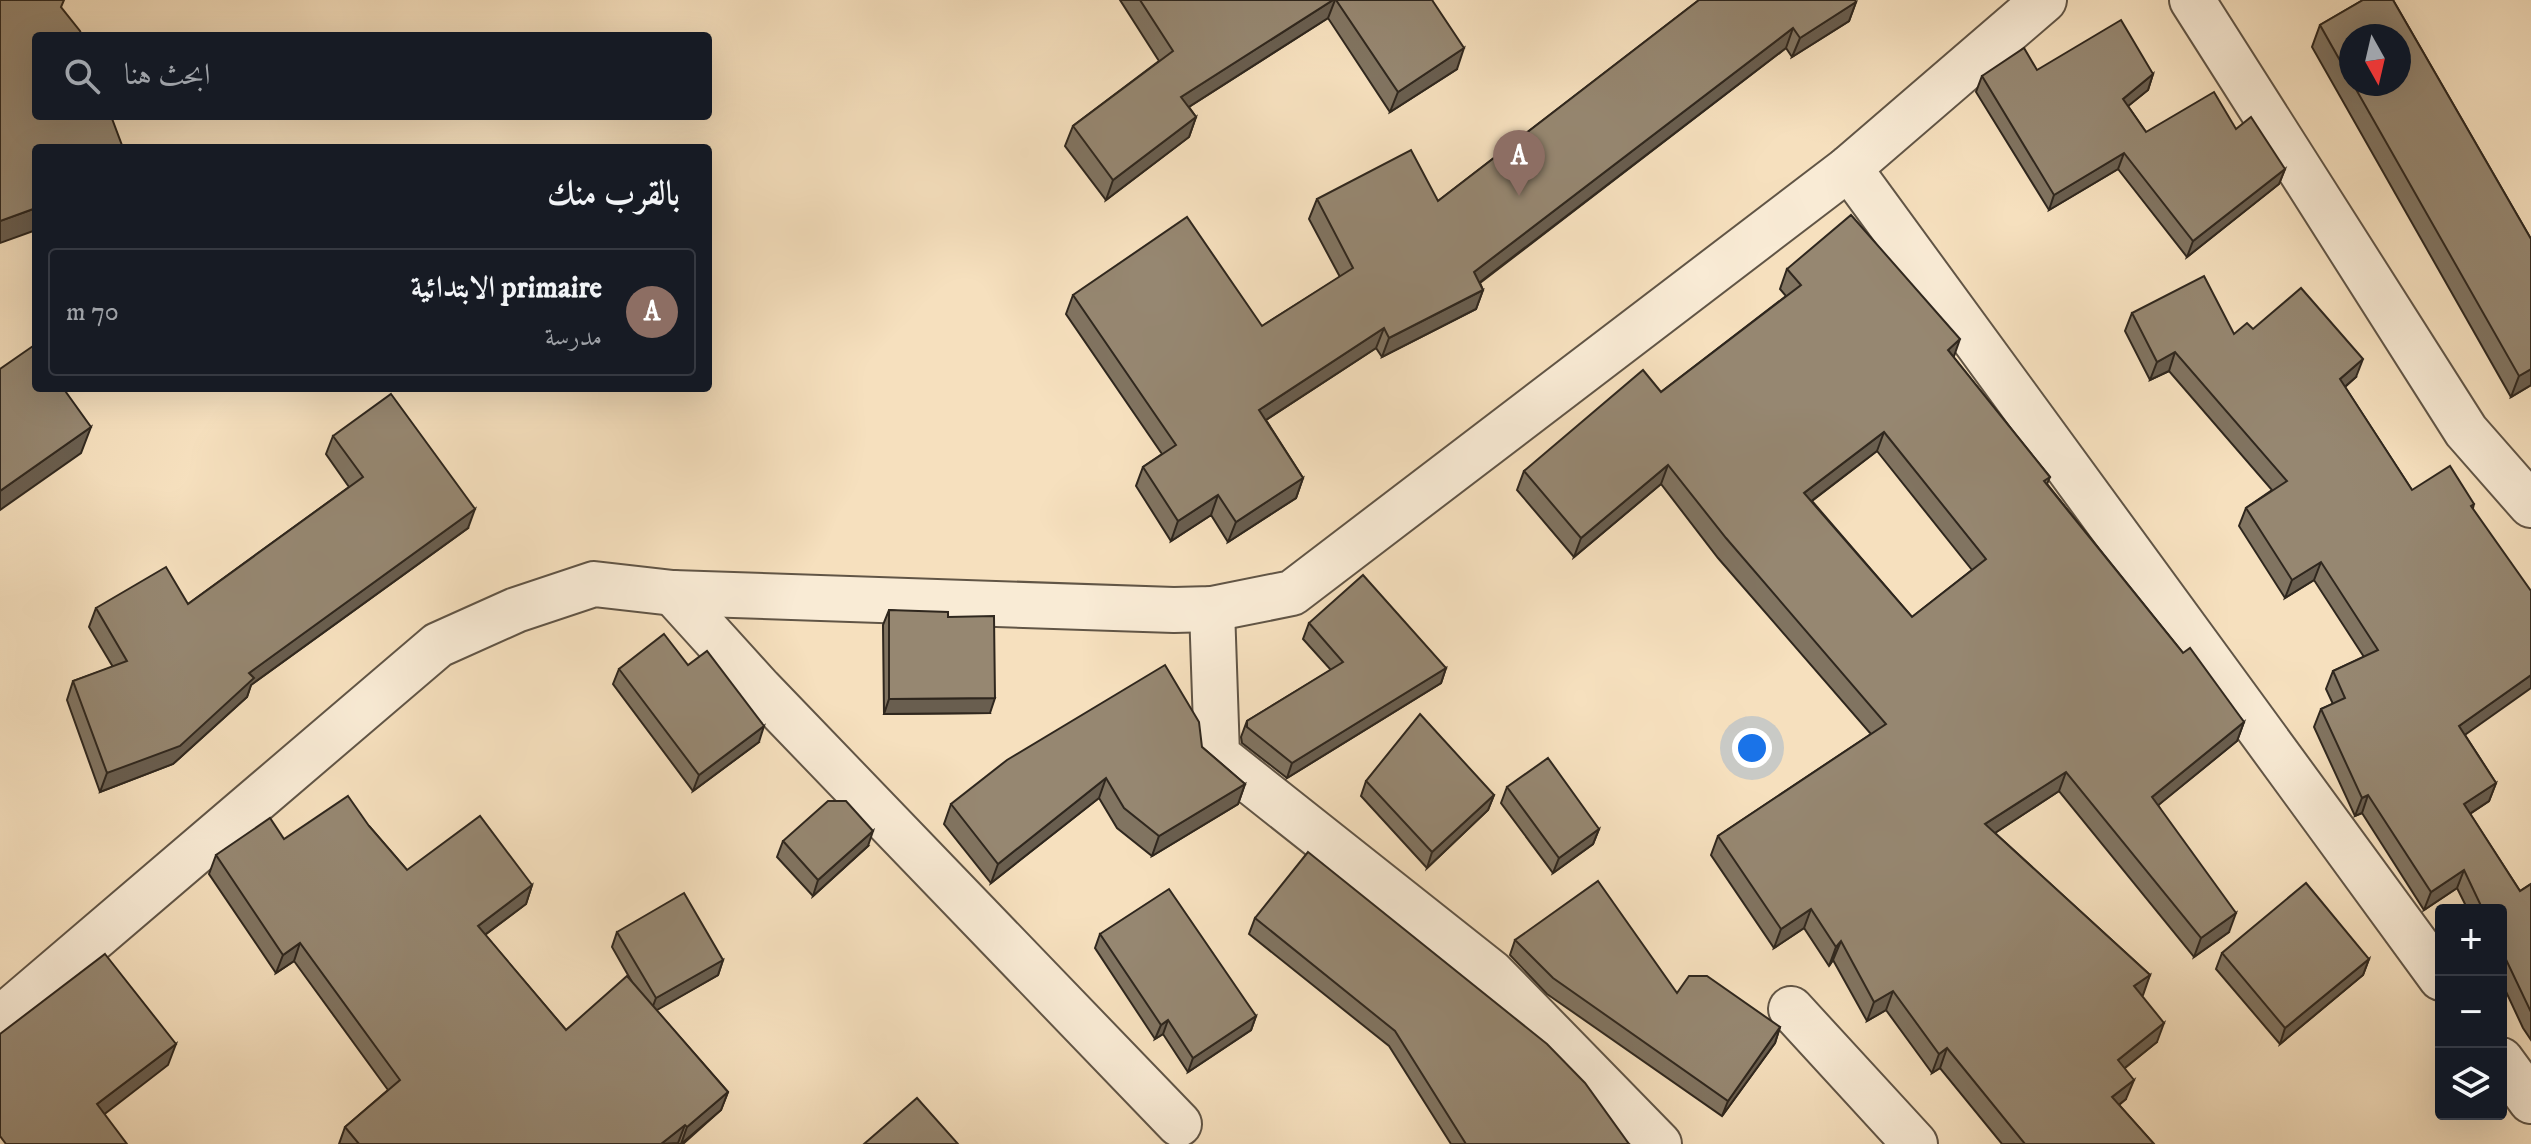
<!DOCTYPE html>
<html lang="ar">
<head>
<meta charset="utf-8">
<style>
  body { margin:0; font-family:"IM FELL DW Pica",Amiri,serif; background:#20242c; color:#f1f3f6; direction:rtl }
  .controls { position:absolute; right:24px; bottom:24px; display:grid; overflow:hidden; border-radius:8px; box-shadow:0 8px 32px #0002 }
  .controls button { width:72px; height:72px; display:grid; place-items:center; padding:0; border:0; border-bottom:2px solid #363941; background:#171b24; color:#f1f3f6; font:40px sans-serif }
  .compass { position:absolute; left:2339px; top:24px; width:72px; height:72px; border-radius:50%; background:#171b24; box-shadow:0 8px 32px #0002; rotate:172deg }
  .you { position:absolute; left:1752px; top:748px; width:28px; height:28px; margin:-20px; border:6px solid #fff; border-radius:50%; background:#1a73e8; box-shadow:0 0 0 12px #1a73e833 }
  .badge { display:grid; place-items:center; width:52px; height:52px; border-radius:50%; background:#c59692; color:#fff; font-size:26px; font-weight:700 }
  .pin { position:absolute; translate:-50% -66px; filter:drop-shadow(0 2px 4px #0008) }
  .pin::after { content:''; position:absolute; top:42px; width:28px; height:24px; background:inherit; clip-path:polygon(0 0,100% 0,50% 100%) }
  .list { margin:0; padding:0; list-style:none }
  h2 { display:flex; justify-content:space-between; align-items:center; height:104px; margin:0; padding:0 32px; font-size:34px }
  h2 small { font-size:26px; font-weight:400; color:#9ea1a6 }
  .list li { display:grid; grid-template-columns:52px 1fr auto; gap:24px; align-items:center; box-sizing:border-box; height:128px; margin:0 16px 16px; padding:0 16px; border:2px solid #363941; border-radius:8px }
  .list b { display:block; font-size:30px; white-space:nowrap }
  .list p { margin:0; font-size:26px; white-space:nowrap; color:#9ea1a6 }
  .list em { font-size:26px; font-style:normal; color:#9ea1a6 }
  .icon { flex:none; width:44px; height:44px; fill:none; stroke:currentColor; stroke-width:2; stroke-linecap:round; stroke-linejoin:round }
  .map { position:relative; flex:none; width:2531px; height:1144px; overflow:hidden; direction:ltr }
  .search { position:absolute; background:#171b24; box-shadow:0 8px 32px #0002; left:32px; top:32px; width:680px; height:88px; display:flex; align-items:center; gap:20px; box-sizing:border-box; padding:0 28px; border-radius:8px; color:#9ea1a6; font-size:30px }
  .panel { position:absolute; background:#171b24; box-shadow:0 8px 32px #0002; left:32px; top:144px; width:680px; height:248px; border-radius:8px; direction:rtl }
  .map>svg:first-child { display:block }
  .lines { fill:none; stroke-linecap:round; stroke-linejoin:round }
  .minor-casing { stroke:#615546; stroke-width:48 }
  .minor { stroke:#f9ebd5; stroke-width:44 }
  .wall { fill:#817461; stroke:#2f271e; stroke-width:2; fill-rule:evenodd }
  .shaded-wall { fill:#695e4f; stroke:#2f271e; stroke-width:2 }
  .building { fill:#968771; stroke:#2f271e; stroke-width:2; fill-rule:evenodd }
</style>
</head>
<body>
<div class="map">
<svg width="2531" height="1144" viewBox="0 0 2531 1144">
  <rect width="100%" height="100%" fill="#f6e0be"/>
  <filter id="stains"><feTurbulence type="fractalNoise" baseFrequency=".0025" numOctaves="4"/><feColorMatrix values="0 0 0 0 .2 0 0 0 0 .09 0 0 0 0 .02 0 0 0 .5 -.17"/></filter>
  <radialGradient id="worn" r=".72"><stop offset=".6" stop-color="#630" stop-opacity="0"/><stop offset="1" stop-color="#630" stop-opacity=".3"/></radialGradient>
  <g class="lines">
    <!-- minor casing -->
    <g class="minor-casing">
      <g id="minor">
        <path d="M2192 0 2466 431 2531 505"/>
        <path d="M1849 168 2441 978"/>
        <path d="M673 593 760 689 1179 1124"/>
        <path d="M1212 609 1217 755 1492 973 1659 1144"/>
        <path d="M1791 1009 1915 1144"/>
        <path d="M0 1019 438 645 516 610 594 584 673 593 1174 610 1212 609 1292 593 1849 168 2044 0"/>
        <path d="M2501 1060 2531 1101"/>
      </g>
    </g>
    <!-- minor -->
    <use href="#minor" class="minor"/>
  </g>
  <!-- wall -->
  <g class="wall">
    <path d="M1120 0H1432L1457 69 1390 112 1328 18 1189 107 1196 117 1189 137 1106 200 1065 146 1073 126 1159 61Z"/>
    <path d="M1699 0 1856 2 1849 21 1792 57 1786 48 1480 283 1483 290 1476 309 1382 357 1376 348 1266 420 1303 478 1296 498 1228 542 1211 515 1171 541 1136 486 1143 467 1162 454 1066 314 1073 295 1262 326 1340 277 1309 219 1317 199 1438 201Z"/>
    <path d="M2363 0H2393L2531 239V385L2511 397 2312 47 2320 25ZM2351 36H2399V84H2351Z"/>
    <path d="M2037 70 2153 74 2148 90 2128 106 2146 132 2236 129 2285 169 2279 184 2187 257 2118 169 2049 210 1976 92 1982 76Z"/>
    <path d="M1787 269 1953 357 2050 477 2047 484 2183 653 2244 722 2237 741 2158 805 2229 932 2194 957 2059 791 1995 833 2150 975 2141 995 2157 1042 2125 1068 2126 1099 2119 1105 2154 1144H2002L1940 1068 1932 1073 1886 1010 1867 1021 1833 960 1829 966 1804 928 1774 948 1711 855 1718 836 1871 734 1718 558 1661 484 1574 557 1517 490 1524 471 1661 392 1786 296 1780 289ZM1877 451 1972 570 1912 617 1812 501Z"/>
    <path d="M2132 313 2234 334 2253 329 2356 377 2345 387 2412 490 2474 504 2473 508 2465 735 2496 783 2489 801 2470 814 2520 891 2531 884V1040L2523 1028 2501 981V910H2468L2457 888 2424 910 2362 813 2355 816 2314 727 2321 709 2333 704 2326 689 2333 671 2364 657 2314 580 2285 598 2239 526 2246 508 2272 490 2169 371 2150 380 2125 331Z"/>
    <path d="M333 436 468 528 251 685 247 697 173 764 100 792 67 700 73 681 113 667 89 627 96 608 188 604 349 487 326 454Z"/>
    <path d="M889 610 948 617 990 713 884 714 883 625Z"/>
    <path d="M1309 623 1446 668 1441 683 1287 778 1242 743 1241 737 1247 721 1331 670 1303 639Z"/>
    <path d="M688 665 759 742 693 791 613 684 619 669Z"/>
    <path d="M1202 747 1245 784 1238 804 1152 856 1117 828 1099 798 991 883 944 824 951 804Z"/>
    <path d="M1366 781 1494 795 1488 810 1427 868 1361 796Z"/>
    <path d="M1507 787 1599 829 1593 844 1553 873 1501 803Z"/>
    <path d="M369 826 407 870 532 885 526 904 485 935 566 1030 632 982 612 947 617 932 723 960 718 975 656 1010 728 1092 721 1110 683 1144H339L345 1127 388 1090 294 961 276 973 209 874 216 855 284 839Z"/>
    <path d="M783 841 868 846 813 896 777 857Z"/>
    <path d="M1255 918 1629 1144H1451L1389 1046 1249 934Z"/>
    <path d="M1100 934 1256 1016 1251 1030 1188 1072 1163 1034 1155 1039 1095 948Z"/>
    <path d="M1515 940 1677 993 1780 1027 1775 1043 1722 1116 1547 994 1510 955Z"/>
    <path d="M2222 953 2369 959 2363 975 2280 1044 2216 969Z"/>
  </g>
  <!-- shaded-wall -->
  <g class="shaded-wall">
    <path d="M1333 0H1335L1328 18 1173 117 1181 97Z"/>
    <path d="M1856 2 1849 21 1792 57 1800 38Z"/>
    <path d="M1793 28 1786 48 1467 292 1474 272Z"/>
    <path d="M1464 48 1457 69 1390 112 1398 92Z"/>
    <path d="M2153 74 2148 90 2117 115 2123 99Z"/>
    <path d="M1196 117 1189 137 1106 200 1113 180Z"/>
    <path d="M2124 153 2118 169 2049 210 2054 195Z"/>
    <path d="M2285 169 2279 184 2187 257 2193 241Z"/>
    <path d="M36 208V230L0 243V221Z"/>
    <path d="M1483 290 1476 309 1382 357 1389 338Z"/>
    <path d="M1384 328 1376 348 1252 429 1259 410Z"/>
    <path d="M1960 339 1953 359 1948 350Z"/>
    <path d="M2175 352 2169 371 2150 380 2157 362Z"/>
    <path d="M2363 359 2356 377 2333 397 2340 379Z"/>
    <path d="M2531 369V385L2511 397 2519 376Z"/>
    <path d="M91 427 81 453 0 510V491Z"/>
    <path d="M1884 432 1877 451 1797 512 1804 493Z"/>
    <path d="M1668 465 1661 484 1574 557 1581 538Z"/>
    <path d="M1303 478 1296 498 1228 542 1236 522Z"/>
    <path d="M1218 495 1211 515 1171 541 1178 521Z"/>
    <path d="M475 509 468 528 251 685 247 697 173 764 100 792 107 773 249 673Z"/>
    <path d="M2321 562 2314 580 2285 598 2292 580Z"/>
    <path d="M1446 668 1441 683 1287 778 1292 763Z"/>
    <path d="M2531 675V688L2452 744 2459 726Z"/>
    <path d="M995 698 990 713 884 714 889 699Z"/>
    <path d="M2244 722 2237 741 2145 816 2152 797Z"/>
    <path d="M764 726 759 742 693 791 699 775Z"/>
    <path d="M2066 772 2059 791 1978 844 1985 824Z"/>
    <path d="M1106 778 1099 798 991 883 998 864Z"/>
    <path d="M2496 783 2489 801 2457 822 2464 804Z"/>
    <path d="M1245 784 1238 804 1152 856 1159 836Z"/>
    <path d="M1494 795 1488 810 1427 868 1432 852Z"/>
    <path d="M2368 795 2362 813 2355 816 2362 798Z"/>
    <path d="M1599 829 1593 844 1553 873 1559 858Z"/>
    <path d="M873 831 868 846 813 896 818 880Z"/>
    <path d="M2464 870 2457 888 2424 910 2431 892Z"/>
    <path d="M532 885 526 904 471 945 478 926Z"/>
    <path d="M1811 909 1804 928 1774 948 1781 929Z"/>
    <path d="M2236 913 2229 932 2194 957 2201 938Z"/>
    <path d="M1841 941 1833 960 1829 966 1836 947Z"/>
    <path d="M300 943 294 961 276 973 283 955Z"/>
    <path d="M2369 959 2363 975 2280 1044 2285 1028Z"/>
    <path d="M723 960 718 975 650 1014 656 998Z"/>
    <path d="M2150 975 2143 995 2127 1006 2134 986Z"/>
    <path d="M1893 991 1886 1010 1867 1021 1874 1002Z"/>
    <path d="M1256 1016 1251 1030 1188 1072 1193 1058Z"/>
    <path d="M1168 1020 1163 1034 1155 1039 1161 1025Z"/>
    <path d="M2164 1023 2157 1042 2111 1079 2118 1060Z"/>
    <path d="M1780 1027 1775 1043 1722 1116 1728 1101Z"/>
    <path d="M176 1044 168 1065 89 1126 97 1104Z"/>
    <path d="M1947 1048 1940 1068 1932 1073 1939 1054Z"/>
    <path d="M2134 1080 2126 1099 2105 1116 2112 1097Z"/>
    <path d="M728 1092 721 1110 681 1144 687 1127Z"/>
    <path d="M685 1125 678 1143 661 1144Z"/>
  </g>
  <!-- building -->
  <g class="building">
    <path d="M0 0H64L61 7 80 31 82 36H36V116H111L123 148H36V208L0 221Z"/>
    <path d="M1140 0H1333L1181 97 1196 117 1113 180 1073 126 1173 51Z"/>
    <path d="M1336 0H1432L1464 48 1398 92Z"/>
    <path d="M1699 0H1855L1856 2 1800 38 1793 28 1474 272 1483 290 1389 338 1384 328 1259 410 1303 478 1236 522 1218 495 1178 521 1143 467 1176 445 1073 295 1187 217 1262 326 1353 268 1317 199 1411 150 1438 201Z"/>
    <path d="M2363 0H2393L2531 239V369L2519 376 2353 84H2399V36H2351V80L2320 25Z"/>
    <path d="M2121 20 2153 74 2123 99 2146 132 2214 92 2236 129 2251 117 2285 169 2193 241 2124 153 2054 195 1982 76 2024 48 2037 70Z"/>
    <path d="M1851 215 1960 339 1948 350 2050 477 2044 481 2183 653 2190 648 2244 722 2152 797 2236 913 2201 938 2066 772 1985 824 2150 975 2134 986 2164 1023 2118 1060 2134 1080 2112 1097 2154 1144H2025L1947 1048 1939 1054 1893 991 1874 1002 1841 941 1836 947 1811 909 1781 929 1718 836 1886 724 1726 538 1668 465 1581 538 1524 471 1643 370 1661 392 1801 285 1787 269ZM1884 432 1986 559 1912 617 1804 493Z"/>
    <path d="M2204 276 2234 334 2247 323 2253 329 2301 288 2363 359 2340 379 2412 490 2450 466 2474 504 2471 506 2531 591V675L2459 726 2496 783 2464 804 2520 891 2531 884V1012L2501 949V910H2483L2464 870 2431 892 2368 795 2362 798 2321 709 2345 698 2333 671 2378 650 2321 562 2292 580 2246 508 2287 481 2175 352 2157 362 2132 313Z"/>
    <path d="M33 346 36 350V388H63L91 427 0 491V369Z"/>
    <path d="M391 394 475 509 249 673 254 678 180 746 107 773 73 681 127 661 96 608 166 567 188 604 363 477 333 436Z"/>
    <path d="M1363 575 1446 668 1292 763 1247 727V721L1343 662 1309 623Z"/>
    <path d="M889 610 948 612V617L994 616 995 698 889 699Z"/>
    <path d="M664 634 688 665 707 651 764 726 699 775 619 669Z"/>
    <path d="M1165 665 1199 722 1202 747 1245 784 1159 836 1124 808 1106 778 998 864 951 804 1007 760Z"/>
    <path d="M1420 714 1494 795 1432 852 1366 781Z"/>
    <path d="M1548 758 1599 829 1559 858 1507 787Z"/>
    <path d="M348 796 369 826 407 870 480 816 532 885 478 926 566 1030 627 976 728 1092 687 1127 685 1125 661 1144H359L345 1127 400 1080 300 943 283 955 216 855 270 818 284 839Z"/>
    <path d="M828 801H846L873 831 818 880 783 841Z"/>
    <path d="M1308 852 1547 1044 1585 1083 1629 1144H1466L1395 1031 1255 918Z"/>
    <path d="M1598 881 1677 993 1689 976H1707L1780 1027 1728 1101 1553 978 1515 940Z"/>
    <path d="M2306 883 2369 959 2285 1028 2222 953Z"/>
    <path d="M1169 889 1256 1016 1193 1058 1168 1020 1161 1025 1100 934Z"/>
    <path d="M684 893 723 960 656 998 617 932Z"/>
    <path d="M105 954 176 1044 97 1104 127 1144H6L0 1136V1034Z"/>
    <path d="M917 1098 958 1144H864Z"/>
  </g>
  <rect width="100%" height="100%" filter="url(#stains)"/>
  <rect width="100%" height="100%" fill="url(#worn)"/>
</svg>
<div class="controls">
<button>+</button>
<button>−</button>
<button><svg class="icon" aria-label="layers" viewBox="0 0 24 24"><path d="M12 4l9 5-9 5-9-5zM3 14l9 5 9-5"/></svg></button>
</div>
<svg class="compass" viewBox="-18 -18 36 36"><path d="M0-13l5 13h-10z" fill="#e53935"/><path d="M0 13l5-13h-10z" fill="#9ea1a6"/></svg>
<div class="you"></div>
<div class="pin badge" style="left:1519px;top:196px;background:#8d6e63">A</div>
<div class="search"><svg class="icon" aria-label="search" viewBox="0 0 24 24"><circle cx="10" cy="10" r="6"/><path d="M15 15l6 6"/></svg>ابحث هنا</div>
<section class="panel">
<h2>بالقرب منك<small></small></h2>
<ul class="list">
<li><span class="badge" style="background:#8d6e63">A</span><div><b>primaire الابتدائية</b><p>مدرسة</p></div><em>70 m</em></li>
</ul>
</section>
</div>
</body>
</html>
